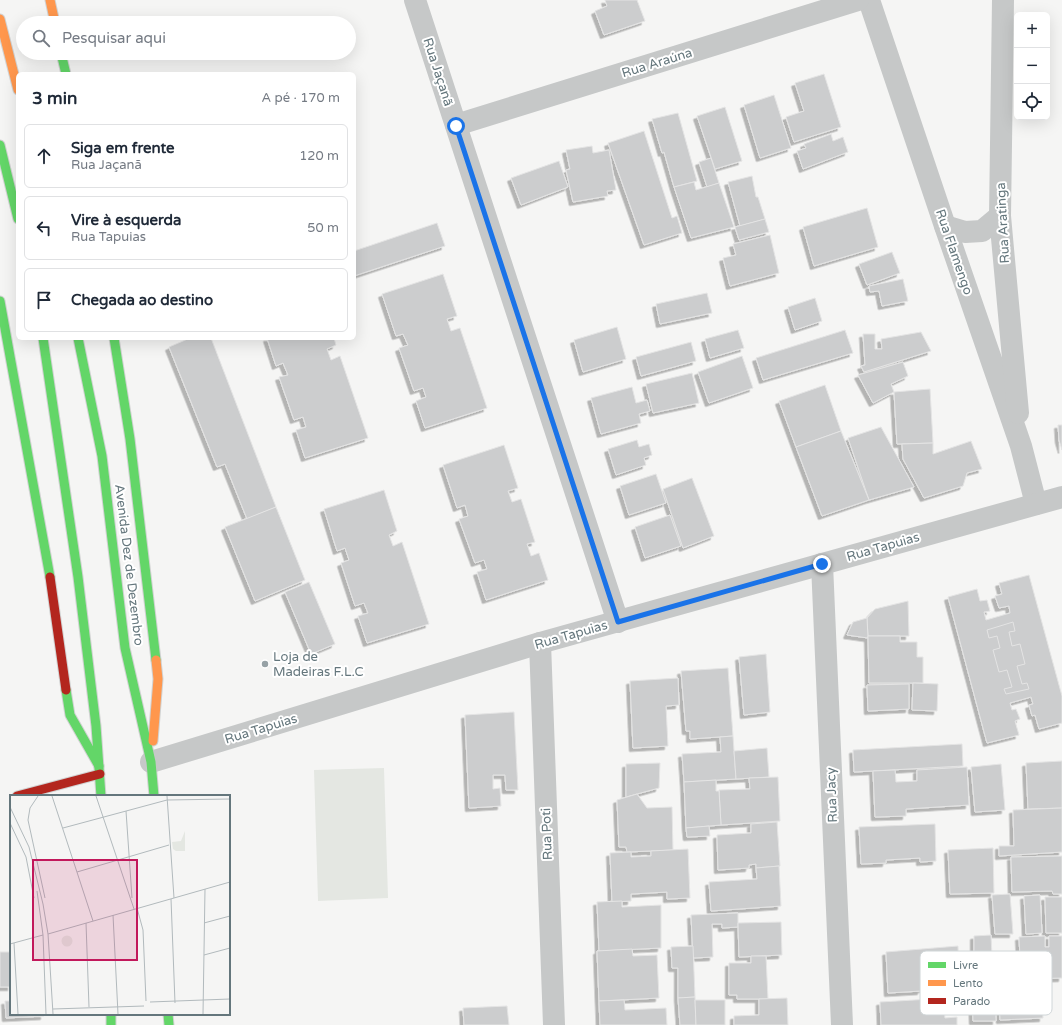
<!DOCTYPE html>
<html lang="pt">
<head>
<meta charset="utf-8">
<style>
  body { margin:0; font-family:"Varela Round",sans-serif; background:#f6f6f7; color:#1f2937 }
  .controls { position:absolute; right:12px; top:12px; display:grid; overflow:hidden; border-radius:6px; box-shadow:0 4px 16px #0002 }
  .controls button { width:36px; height:36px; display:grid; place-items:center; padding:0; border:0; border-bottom:1px solid #e0e1e3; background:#fff; color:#1f2937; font:20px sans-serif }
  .stop { position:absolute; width:12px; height:12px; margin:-9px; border:3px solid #1a73e8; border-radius:50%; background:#fff }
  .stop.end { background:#1a73e8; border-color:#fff; box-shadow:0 1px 4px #0008 }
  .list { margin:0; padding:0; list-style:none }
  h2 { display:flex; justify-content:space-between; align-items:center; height:52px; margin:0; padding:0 16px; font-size:17px }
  h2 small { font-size:13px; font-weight:400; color:#747a83 }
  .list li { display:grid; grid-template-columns:26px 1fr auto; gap:12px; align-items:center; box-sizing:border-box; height:64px; margin:0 8px 8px; padding:0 8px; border:1px solid #e0e1e3; border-radius:6px }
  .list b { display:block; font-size:15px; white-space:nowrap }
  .list p { margin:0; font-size:13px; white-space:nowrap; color:#747a83 }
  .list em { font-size:13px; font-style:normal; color:#747a83 }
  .icon { flex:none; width:22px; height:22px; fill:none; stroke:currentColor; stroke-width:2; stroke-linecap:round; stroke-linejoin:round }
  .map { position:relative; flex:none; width:1062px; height:1025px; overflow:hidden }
  .search { position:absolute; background:#fff; box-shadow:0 4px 16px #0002; left:16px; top:16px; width:340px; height:44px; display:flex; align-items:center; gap:10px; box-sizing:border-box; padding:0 14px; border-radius:22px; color:#747a83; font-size:15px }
  .panel { position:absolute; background:#fff; box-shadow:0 4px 16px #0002; left:16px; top:72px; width:340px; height:268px; border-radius:6px }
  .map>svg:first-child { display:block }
  .green { fill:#e4e7e2 }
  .building { fill:#cccdce; stroke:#e4e4e4; filter:url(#shadow) }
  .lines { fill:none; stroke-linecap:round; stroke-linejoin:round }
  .fast-casing { stroke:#d1d2d2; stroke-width:11 }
  .slow-casing { stroke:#d1d2d2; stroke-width:11 }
  .jam-casing { stroke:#d1d2d2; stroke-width:11 }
  .street { stroke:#c6c8c8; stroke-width:22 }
  .fast { stroke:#63d668; stroke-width:9 }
  .slow { stroke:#ff974d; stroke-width:9 }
  .jam { stroke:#b3261e; stroke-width:9 }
  .route { stroke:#1a73e8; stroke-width:5 }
  .poi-dot { fill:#97a2a6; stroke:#fff; stroke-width:1.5 }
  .labels { text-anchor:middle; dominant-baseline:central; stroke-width:4; stroke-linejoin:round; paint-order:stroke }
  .street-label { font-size:13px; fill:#64767c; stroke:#fff }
  .poi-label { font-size:13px; fill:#64767c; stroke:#fff; text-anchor:start }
  .inset-road { fill:none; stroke:#b2babd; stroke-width:1 }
  .view { fill:#c2185b; fill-opacity:0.15; stroke:#c2185b; stroke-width:2 }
  .inset-edge { fill:none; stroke:#64767c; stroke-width:2 }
  .key { fill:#fff; stroke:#d0d6d8; stroke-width:1 }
  .key-label { font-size:11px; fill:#64767c }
</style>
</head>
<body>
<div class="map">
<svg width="1062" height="1025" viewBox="0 0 1062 1025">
  <defs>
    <filter id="shadow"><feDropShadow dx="-3.5" dy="3.5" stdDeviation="0" flood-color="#0004"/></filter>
  </defs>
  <rect width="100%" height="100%" fill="#f5f5f4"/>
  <!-- green -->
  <path class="green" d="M384 768 388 898 318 901 314 770Z"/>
  <!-- building -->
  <g class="building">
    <path d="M605 0H637L645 21 604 35 595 11 607 6Z"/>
    <path d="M824 74 841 127 794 142 786 117 804 111 795 83Z"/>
    <path d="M774 95 791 148 760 158 744 105Z"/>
    <path d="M725 107 742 161 715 169 697 116Z"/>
    <path d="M678 113 697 181 674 187 664 152 662 153 652 119Z"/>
    <path d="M644 131 672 218 677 216 682 233 644 245 608 143Z"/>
    <path d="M831 134 833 141 843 137 848 152 803 169 797 151 806 148 804 144Z"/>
    <path d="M592 146 593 153 609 150 616 190 607 191 608 196 573 202 566 170 570 169 566 150Z"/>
    <path d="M711 158 719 183 707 187 699 162Z"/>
    <path d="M559 161 568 187 521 205 511 178Z"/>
    <path d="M752 176 756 197H758L765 219 740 226 728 182Z"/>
    <path d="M694 182 696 190 719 183 734 227 691 238 674 187Z"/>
    <path d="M867 208 878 247 814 266 803 227Z"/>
    <path d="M765 219 769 232 739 240 735 227Z"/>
    <path d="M437 223 445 246 354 276V251Z"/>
    <path d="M770 235 779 273 730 286 723 258 736 255 733 244Z"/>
    <path d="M892 252 900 273 867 285 859 264Z"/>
    <path d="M443 274 457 316 447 319 451 331 460 328 487 408 425 428 416 401 426 397 423 388 414 391 399 348 408 345 403 334 396 336 382 294Z"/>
    <path d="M903 279 908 301 882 306 879 291 870 292 869 286Z"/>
    <path d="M707 293 712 313 660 324 656 304Z"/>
    <path d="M815 298 822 321 795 330 788 307Z"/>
    <path d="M617 327 626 359 583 372 574 340Z"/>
    <path d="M738 330 744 348 710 358 705 339Z"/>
    <path d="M845 330 853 353 763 380 756 358Z"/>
    <path d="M921 332 931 351 864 372 861 366 865 365 863 334H875V349H882L881 339Z"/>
    <path d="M190 338H211L276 507 247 519 225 464 217 467 169 347Z"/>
    <path d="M267 338H334L336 345 327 349 331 360 340 356 368 438 305 458 296 430 306 427 303 417 294 420 279 377 288 375 283 363 276 366Z"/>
    <path d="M691 342 696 361 641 376 636 357Z"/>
    <path d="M742 356 753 388 709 403 698 372Z"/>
    <path d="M903 362 908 376 891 384 894 392 873 403 858 375Z"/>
    <path d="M692 373 699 403 653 413 646 384Z"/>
    <path d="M825 385 841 431 796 447 779 401Z"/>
    <path d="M632 387 636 403 647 400 650 411 639 414 641 423 601 434 591 398Z"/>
    <path d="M930 389 933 443 897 444 894 392Z"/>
    <path d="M1058 425H1062V450L1059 440Z"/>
    <path d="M881 427 914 487 869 500 848 438Z"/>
    <path d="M841 431 869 500 822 516 796 447Z"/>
    <path d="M637 440 639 447 649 444 652 455 644 458 646 465 616 475 608 449Z"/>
    <path d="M971 441 982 469 967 473 963 486 924 498 903 459 902 444 933 443V454Z"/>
    <path d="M504 445 518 488 508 491 512 502 521 499 535 542 527 544 531 556 539 553 548 580 486 600 477 572 487 569 484 560 475 563 459 519 468 516 465 505 457 508 443 465Z"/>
    <path d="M656 474 666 503 629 515 620 486Z"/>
    <path d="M692 478 714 536 683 548 663 489Z"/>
    <path d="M384 490 397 531 389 535 393 546 402 542 429 624 367 643 358 616 368 613 364 603 355 606 341 563 349 560 345 548 337 551 324 509Z"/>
    <path d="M276 507 305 580 255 601 225 527Z"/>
    <path d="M670 515 681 546 645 558 635 527Z"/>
    <path d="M1029 575 1062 696V723L1039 729 1035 715 1032 716 1029 705 1033 704 1031 697 1010 703 1012 710 1016 709 1020 719 1015 721 1019 735 987 743 948 597 977 589 980 601 987 600 990 611 984 612 986 620 1010 613 1009 606 999 608 995 596 1002 594 999 583Z"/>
    <path d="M309 582 335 644 311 654 285 592Z"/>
    <path d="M908 601 909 636H868L867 618 875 609Z"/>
    <path d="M867 618 868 638 847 635 853 622Z"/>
    <path d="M1013 622 1015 631 1009 632 1012 646 1020 644 1025 664 1017 666 1022 684 1027 683 1029 689 1006 694 1004 689 1012 687 1007 670 999 672 993 650 1000 648 997 636 989 638 987 630Z"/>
    <path d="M868 636H900V642H917V657H923V683H869Z"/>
    <path d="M766 654 770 712 744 715 739 657Z"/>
    <path d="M728 668 733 736 690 739V731H686L681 671Z"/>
    <path d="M678 678 679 705 666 706 668 746 633 748 630 681Z"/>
    <path d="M913 683 938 684 937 711 912 710Z"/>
    <path d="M909 684V709L868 711 867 685Z"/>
    <path d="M514 712 518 790H506L505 775H493V789L500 788 501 806 469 808 465 715Z"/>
    <path d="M733 736 736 779 684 782 682 754 721 752 720 737Z"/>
    <path d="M962 744 963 766 854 772 853 750Z"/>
    <path d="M767 748 769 777 736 779 734 751Z"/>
    <path d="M1062 761V808L1028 809 1026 763Z"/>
    <path d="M660 763 659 788 626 797V764Z"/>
    <path d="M1001 764 1005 810 975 812 971 767Z"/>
    <path d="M967 767 969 805 906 809V816L875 817 873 771 895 770 896 782 917 781V770Z"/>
    <path d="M778 777 780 821 721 825 719 790 750 789 749 778Z"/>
    <path d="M716 780V791H719L721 825 686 828 684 782Z"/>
    <path d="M637 794 647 808 672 807 673 850 627 852 626 847H619L617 800Z"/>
    <path d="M1062 808V852L999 856V846H1014L1013 810Z"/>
    <path d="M777 822 780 866 756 868V864L749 865V868L718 870 717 835 751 833V824Z"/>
    <path d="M935 824 936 861 920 862V858L886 860V863L861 864 859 827Z"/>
    <path d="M709 826 710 836 687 837 686 828Z"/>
    <path d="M993 848 994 893 950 894 948 850Z"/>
    <path d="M688 849 690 898 667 899V892L631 894V901L612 902 610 853 631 852V857L651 856V851Z"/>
    <path d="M1062 856V894H1053L1052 891 1012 892 1011 857Z"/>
    <path d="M779 866 781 906 711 911 709 882 757 879 756 868Z"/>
    <path d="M1010 894 1013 934H995L992 895Z"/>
    <path d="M1040 895 1042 933 1026 934 1024 896Z"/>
    <path d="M1045 897H1062V933H1046Z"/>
    <path d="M622 901V907L661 905V948L599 951 597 902Z"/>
    <path d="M738 913V927L722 928V924H712L713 957 693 958 691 915Z"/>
    <path d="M781 922 782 955 739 957 738 923Z"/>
    <path d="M991 935 993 978 981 979 979 956H974V936Z"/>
    <path d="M1045 936V947H1049V936H1062V978L1021 979 1019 937Z"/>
    <path d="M693 946 695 997 678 998V968H672L671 947Z"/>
    <path d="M958 946 959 987 921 989V991L888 993 886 952Z"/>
    <path d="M632 949 633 956 657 955 659 998 599 1001 597 951Z"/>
    <rect x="0" y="952" width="11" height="35"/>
    <path d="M751 956H766L768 999H737V995H729V963H751Z"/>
    <path d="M1041 983 1043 1018 1000 1020 999 985Z"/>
    <path d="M995 984 996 1021H973L972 985Z"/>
    <path d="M695 997 696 1025H680L678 998Z"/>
    <path d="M787 998 788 1025H734V1016L759 1015V999Z"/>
    <path d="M931 999V1011L944 1010 945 1018 957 1017V1025H881L880 1002Z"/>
    <path d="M624 1000 625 1010 666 1008 667 1025H600L599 1001Z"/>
    <path d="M695 1000H725V1025H696Z"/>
    <path d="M5 1001H11V1014H44V1016L6 1018Z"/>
    <path d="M507 1006 509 1025H464L463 1008Z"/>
  </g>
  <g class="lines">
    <!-- fast casing -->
    <g class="fast-casing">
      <g id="fast">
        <path d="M61 53 66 74"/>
        <path d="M0 145 18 219"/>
        <path d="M0 301 50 577"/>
        <path d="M43 338 78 577 96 726 101 796"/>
        <path d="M78 338 102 456 125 648 151 762 154 796"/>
        <path d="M114 338 130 439 156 660"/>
        <path d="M66 690 70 715 99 766"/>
        <path d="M111 1014V1025"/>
        <path d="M168 1014 169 1025"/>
      </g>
    </g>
    <!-- slow casing -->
    <g class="slow-casing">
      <g id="slow">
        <path d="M50 0 55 23"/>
        <path d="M0 19 18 90"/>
        <path d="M153 741 158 679 156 660"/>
      </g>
    </g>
    <!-- jam casing -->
    <g class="jam-casing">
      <g id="jam">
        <path d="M50 577 66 690"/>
        <path d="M17 796 100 774"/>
      </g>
    </g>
    <!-- street -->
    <g class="street">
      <path d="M415 0 618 622"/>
      <path d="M869 0 945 226 1021 446 1036 504"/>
      <path d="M1003 0 1000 216 1018 413"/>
      <path d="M456 125 858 0"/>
      <path d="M945 226 965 232 982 231 1000 216"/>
      <path d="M822 564 842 1025"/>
      <path d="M540 643 554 1025"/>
      <path d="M151 762 540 643 1062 497"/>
    </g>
    <!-- fast -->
    <use href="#fast" class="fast"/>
    <!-- slow -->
    <use href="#slow" class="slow"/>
    <!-- jam -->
    <use href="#jam" class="jam"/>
  </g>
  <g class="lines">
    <!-- route -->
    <path class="route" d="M456 126 618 622 822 564"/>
  </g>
  <!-- markers -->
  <circle class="poi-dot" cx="265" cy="664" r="4"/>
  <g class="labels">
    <!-- street labels -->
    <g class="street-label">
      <text transform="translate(657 63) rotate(-17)">Rua Araúna</text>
      <text transform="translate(438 72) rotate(72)">Rua Jaçanã</text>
      <text transform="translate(1003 223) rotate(-93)">Rua Aratinga</text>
      <text transform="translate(954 252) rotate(71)">Rua Flamengo</text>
      <text transform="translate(883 547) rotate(-16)">Rua Tapuias</text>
      <text transform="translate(129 565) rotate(83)">Avenida Dez de Dezembro</text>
      <text transform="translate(571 635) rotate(-16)">Rua Tapuias</text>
      <text transform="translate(261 729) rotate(-17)">Rua Tapuias</text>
      <text transform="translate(832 795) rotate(-92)">Rua Jacy</text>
      <text transform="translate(547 834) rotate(-92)">Rua Poti</text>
    </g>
    <!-- poi labels -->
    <g class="poi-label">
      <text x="273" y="657">Loja de<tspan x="273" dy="15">Madeiras F.L.C</tspan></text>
    </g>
  </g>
  <!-- overview -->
  <g transform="translate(10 795)">
    <rect width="220" height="220" fill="#f5f5f4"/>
    <path d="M175 36V56H166L163 54 162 47 171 46ZM51.5 146a5.5 5.5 0 1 1 11 0a5.5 5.5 0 1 1-11 0Z" fill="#e4e7e2"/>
    <path class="inset-road" d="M28 1 20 13 18 25 35 103M42 1 83 126M86 1 124 114M157 1 164 103M0 12 19 52 33 109 38 139 43 219M116 16 122 103M0 28 16 62 24 103M53 33 157 5 220 4M67 77 159 50M27 96 33 140 36 219M161 104 165 208M127 113 133 135 136 206M103 120 108 219M76 128 79 212M194 128 220 121M38 139 220 87M4 148 8 219M0 149 33 140M194 160 220 153M140 207 220 204M43 214 134 211M193 219 195 94"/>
    <path class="view" d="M23 65H127V165H23Z"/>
    <rect width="220" height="220" class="inset-edge"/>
  </g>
  <!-- legend -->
  <rect x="920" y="951" width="132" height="64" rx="6" class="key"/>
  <rect x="928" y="962" width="18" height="6" fill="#63d668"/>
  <rect x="928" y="980" width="18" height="6" fill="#ff974d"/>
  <rect x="928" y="998" width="18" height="6" fill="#b3261e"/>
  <g class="key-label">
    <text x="953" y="969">Livre</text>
    <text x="953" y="987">Lento</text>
    <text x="953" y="1005">Parado</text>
  </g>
</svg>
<div class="controls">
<button>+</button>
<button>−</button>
<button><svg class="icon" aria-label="locate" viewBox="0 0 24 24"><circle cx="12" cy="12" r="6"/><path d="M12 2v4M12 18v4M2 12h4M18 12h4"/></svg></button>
</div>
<div class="stop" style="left:456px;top:126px"></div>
<div class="stop end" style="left:822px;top:564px"></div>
<div class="search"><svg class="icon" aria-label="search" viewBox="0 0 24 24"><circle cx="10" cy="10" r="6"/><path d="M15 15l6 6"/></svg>Pesquisar aqui</div>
<section class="panel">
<h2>3 min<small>A pé · 170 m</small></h2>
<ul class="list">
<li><svg class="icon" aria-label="ahead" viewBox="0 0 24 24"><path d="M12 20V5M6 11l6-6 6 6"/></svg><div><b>Siga em frente</b><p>Rua Jaçanã</p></div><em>120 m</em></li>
<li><svg class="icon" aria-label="left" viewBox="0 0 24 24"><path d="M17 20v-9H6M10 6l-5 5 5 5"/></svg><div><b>Vire à esquerda</b><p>Rua Tapuias</p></div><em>50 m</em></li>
<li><svg class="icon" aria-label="arrive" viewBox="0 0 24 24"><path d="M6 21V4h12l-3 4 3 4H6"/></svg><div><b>Chegada ao destino</b></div></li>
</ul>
</section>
</div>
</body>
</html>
